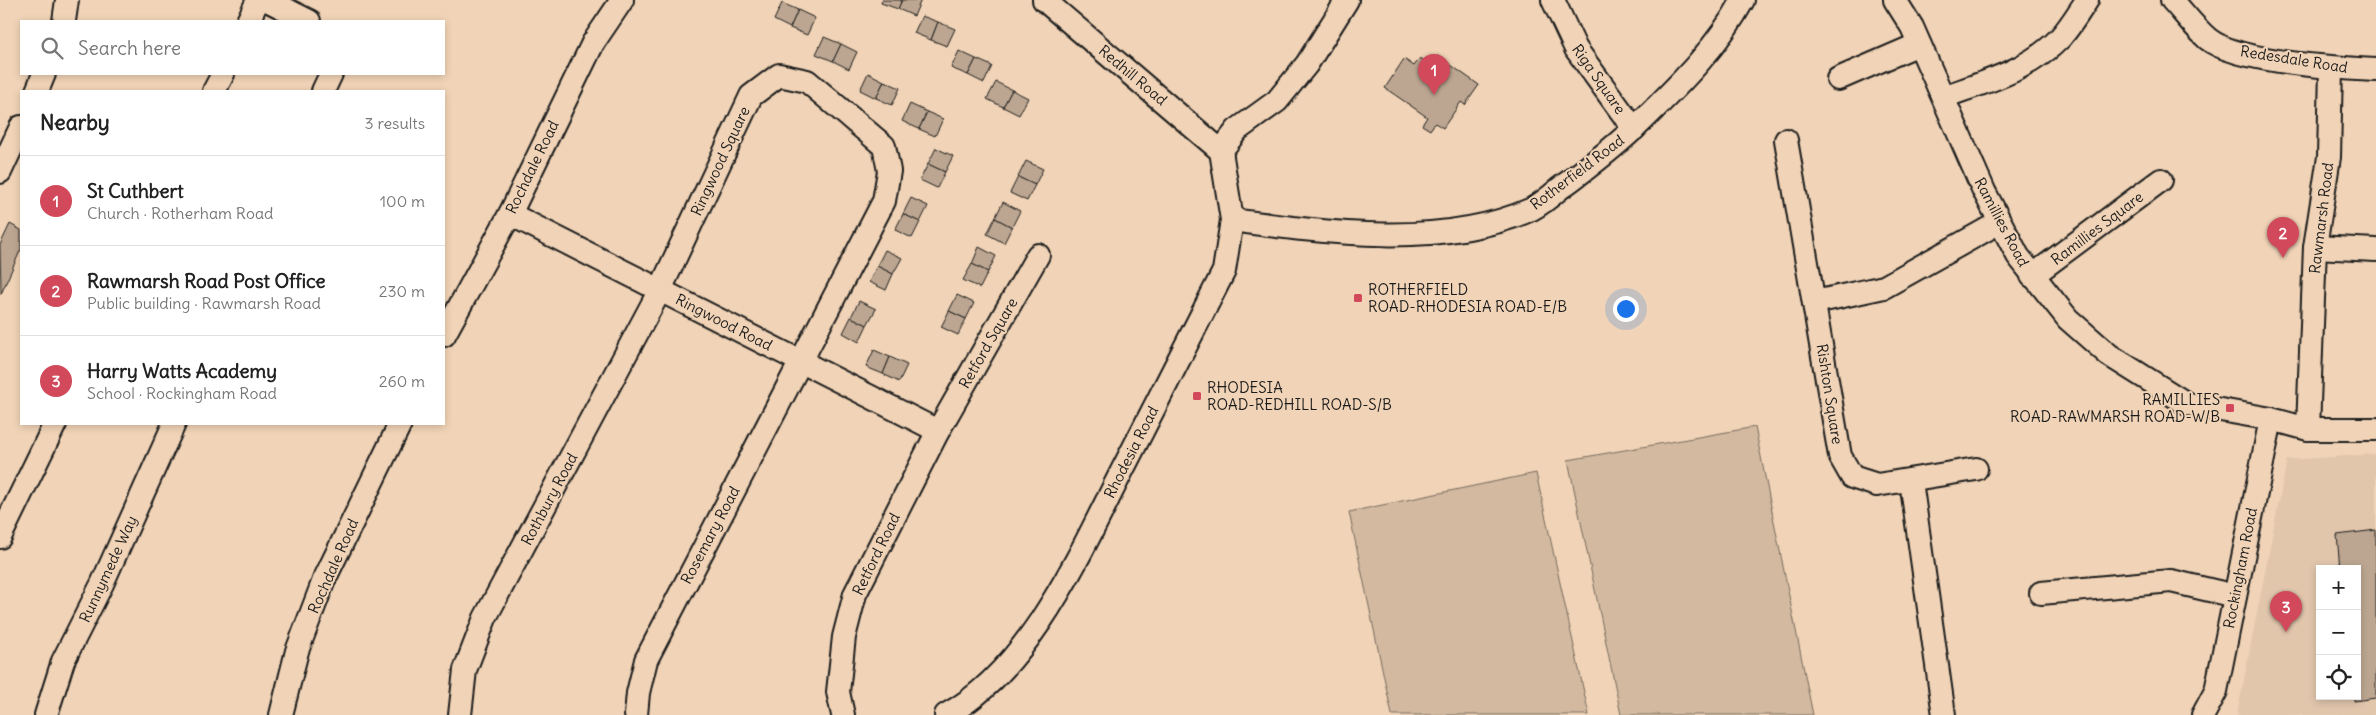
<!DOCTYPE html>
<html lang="en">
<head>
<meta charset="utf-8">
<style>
  body { margin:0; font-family:Delius,sans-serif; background:#f2f2f2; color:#222 }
  .controls { position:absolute; right:15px; bottom:15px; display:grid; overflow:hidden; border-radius:0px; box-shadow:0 2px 8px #0003 }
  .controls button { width:45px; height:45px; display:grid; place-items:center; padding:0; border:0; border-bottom:1px solid #e0e0e0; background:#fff; color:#222; font:25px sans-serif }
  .you { position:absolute; left:1625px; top:308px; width:18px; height:18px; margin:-12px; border:4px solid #fff; border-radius:50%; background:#1a73e8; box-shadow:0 0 0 8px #1a73e833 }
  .badge { display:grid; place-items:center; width:32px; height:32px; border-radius:50%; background:#d1495b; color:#fff; font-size:16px; font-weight:700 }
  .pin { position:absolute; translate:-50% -41px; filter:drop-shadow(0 1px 2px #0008) }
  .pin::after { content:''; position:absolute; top:26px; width:18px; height:15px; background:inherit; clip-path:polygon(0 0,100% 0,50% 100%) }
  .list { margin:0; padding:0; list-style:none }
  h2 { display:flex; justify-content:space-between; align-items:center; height:65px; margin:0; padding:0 20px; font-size:21px }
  h2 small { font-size:16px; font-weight:400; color:#767676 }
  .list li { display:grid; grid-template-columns:32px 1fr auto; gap:15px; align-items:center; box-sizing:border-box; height:90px; padding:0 20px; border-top:1px solid #e0e0e0 }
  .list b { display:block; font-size:19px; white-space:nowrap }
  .list p { margin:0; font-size:16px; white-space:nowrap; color:#767676 }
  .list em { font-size:16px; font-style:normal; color:#767676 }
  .icon { flex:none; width:28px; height:28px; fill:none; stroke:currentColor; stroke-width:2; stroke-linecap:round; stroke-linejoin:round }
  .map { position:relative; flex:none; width:2376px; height:715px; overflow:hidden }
  .search { position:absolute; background:#fff; box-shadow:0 2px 8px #0003; left:20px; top:20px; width:425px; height:55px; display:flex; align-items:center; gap:12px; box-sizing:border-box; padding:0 18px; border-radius:0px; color:#767676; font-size:19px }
  .panel { position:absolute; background:#fff; box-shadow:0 2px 8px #0003; left:20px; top:90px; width:425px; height:335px; border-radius:0px }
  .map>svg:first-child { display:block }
  .built { fill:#e1c6ac; fill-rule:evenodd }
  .green { fill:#d2b9a0; stroke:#776a5e }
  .building { fill:#bca691; stroke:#1c1c1c }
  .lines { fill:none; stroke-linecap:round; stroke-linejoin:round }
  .minor-casing { stroke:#1c1c1c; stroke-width:26 }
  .minor { stroke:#f1d4b7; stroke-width:22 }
  .poi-dot { fill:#d1495b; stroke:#f1d4b7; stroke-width:2 }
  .labels { text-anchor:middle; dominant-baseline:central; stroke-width:4; stroke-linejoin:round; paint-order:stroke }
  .street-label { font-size:15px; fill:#1c1c1c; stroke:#f1d4b7 }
  .poi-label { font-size:15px; fill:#1c1c1c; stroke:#f1d4b7; text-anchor:start }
</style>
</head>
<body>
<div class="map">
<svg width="2376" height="715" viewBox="0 0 2376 715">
  <rect width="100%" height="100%" fill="#f1d4b7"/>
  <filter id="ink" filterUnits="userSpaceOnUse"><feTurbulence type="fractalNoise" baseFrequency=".02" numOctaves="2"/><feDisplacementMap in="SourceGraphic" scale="10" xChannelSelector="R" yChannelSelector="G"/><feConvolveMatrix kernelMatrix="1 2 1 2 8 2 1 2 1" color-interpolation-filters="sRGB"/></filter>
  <g filter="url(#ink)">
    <!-- built -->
    <path class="built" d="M2376 454V715H2237L2287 460ZM2320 569H2357V696H2320Z"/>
    <!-- green -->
    <g class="green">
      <path d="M1755 427 1813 715H1621L1568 460Z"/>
      <path d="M1536 473 1589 715H1392L1349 512Z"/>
    </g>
    <!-- building -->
    <g class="building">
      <path d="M882 0H902L898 9 881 3Z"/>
      <path d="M902 0H921L914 16 898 9Z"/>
      <path d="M782 3 798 10 790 28 774 20Z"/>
      <path d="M798 10 815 18 807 35 790 28Z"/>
      <path d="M922 16 938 22 931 40 914 33Z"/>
      <path d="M938 22 955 29 947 46 931 40Z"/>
      <path d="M824 37 841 44 833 61 816 54Z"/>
      <path d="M841 44 857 52 849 69 833 61Z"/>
      <path d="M959 51 976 59 968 75 951 68Z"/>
      <path d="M1438 56 1479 85 1465 105 1461 102 1443 128 1435 123 1430 130 1422 125 1427 117 1385 88 1404 59 1414 66 1420 58 1432 66Z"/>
      <path d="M976 59 992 66 984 83 968 75Z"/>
      <path d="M868 73 884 81 876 98 860 90Z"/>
      <path d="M884 81 900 88 892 105 876 98Z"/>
      <path d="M996 82 1012 90 1003 107 987 99Z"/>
      <path d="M1012 90 1028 98 1019 115 1003 107Z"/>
      <path d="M910 104 927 112 919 129 902 121Z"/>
      <path d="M927 112 943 119 935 136 919 129Z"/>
      <path d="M936 148 953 156 945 172 928 164Z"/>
      <path d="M1026 161 1043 169 1035 185 1018 177Z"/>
      <path d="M928 164 945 172 937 188 920 180Z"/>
      <path d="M1018 177 1035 185 1027 201 1010 193Z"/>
      <path d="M911 198 928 206 920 222 903 214Z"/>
      <path d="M1003 202 1020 211 1012 227 995 218Z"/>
      <path d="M903 214 920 222 912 238 895 230Z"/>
      <path d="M995 218 1012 227 1004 243 987 234Z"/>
      <path d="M10 224 21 230V249L1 294 0 245Z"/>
      <path d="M979 247 996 256 988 272 972 264Z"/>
      <path d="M885 250 902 258 893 274 877 266Z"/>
      <path d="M972 264 988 272 980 288 963 280Z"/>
      <path d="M877 266 893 274 886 290 869 282Z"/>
      <path d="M957 295 974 303 966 319 949 311Z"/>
      <path d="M859 301 876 309 867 325 851 317Z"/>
      <path d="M949 311 966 319 958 335 941 327Z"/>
      <path d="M851 317 867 325 859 342 843 333Z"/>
      <path d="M874 350 890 357 883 374 866 367Z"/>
      <path d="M890 357 907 365 899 382 883 374Z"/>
      <path d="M2376 530V698L2354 701V696H2357V569H2340L2337 535Z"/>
    </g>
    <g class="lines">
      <!-- minor casing -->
      <g class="minor-casing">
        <g id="minor">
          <path d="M267 0 309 21"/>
          <path d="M1044 0 1221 151"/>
          <path d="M1553 0 1576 49 1634 129"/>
          <path d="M1895 0 1912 27 1984 191 2018 256 2068 319 2109 355 2187 404 2271 419 2308 429H2376"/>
          <path d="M2172 0C2184 13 2195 28 2208 39 2236 62 2338 68 2376 70"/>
          <path d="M64 21 67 0"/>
          <path d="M248 21 258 0"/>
          <path d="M1838 79 1919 44"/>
          <path d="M37 91 44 74"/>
          <path d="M214 91 223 74"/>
          <path d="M323 91 331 74"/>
          <path d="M1943 97C1985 82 2028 71 2060 38 2070 27 2079 12 2087 0"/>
          <path d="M1786 140 1840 456 1852 477 1877 485 1976 469"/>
          <path d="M1221 151 1237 130 1277 101 1307 64 1347 0"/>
          <path d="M0 172 21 127"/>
          <path d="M510 214 938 431"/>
          <path d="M1232 220C1326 233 1443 249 1532 209 1541 204 1551 196 1559 189 1589 167 1618 145 1644 119 1681 83 1718 46 1743 0"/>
          <path d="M2315 247 2376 250"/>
          <path d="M2032 276 2161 180"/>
          <path d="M1815 302 1884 287 2000 222"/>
          <path d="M444 335 510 214 593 43 622 0"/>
          <path d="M2308 429 2315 247 2329 157 2331 68"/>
          <path d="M1911 481 1944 715"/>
          <path d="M0 537 55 424"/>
          <path d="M2041 593 2171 581 2235 596"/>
          <path d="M46 715 63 661 102 584 174 424"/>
          <path d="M281 715 297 651 324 580 400 424"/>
          <path d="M460 715 465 670 485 618 660 290 751 96 779 75 807 81 884 146 889 171 884 201 646 660 638 693 636 715"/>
          <path d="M843 715 838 692 844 637 855 594 938 431 1038 255"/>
          <path d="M946 715C1032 669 1083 546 1126 463 1158 399 1191 335 1224 271L1232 220 1221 151"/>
          <path d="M2203 715 2216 691 2271 419"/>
        </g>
      </g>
      <!-- minor -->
      <use href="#minor" class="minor"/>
    </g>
  </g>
  <!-- markers -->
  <g class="poi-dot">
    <rect x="1353" y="293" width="10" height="10" rx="2.5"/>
    <rect x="1192" y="391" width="10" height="10" rx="2.5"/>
    <rect x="2225" y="403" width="10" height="10" rx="2.5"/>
  </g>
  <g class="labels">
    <!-- street labels -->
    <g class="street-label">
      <text transform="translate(2294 59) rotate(9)">Redesdale Road</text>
      <text transform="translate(1133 75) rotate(40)">Redhill Road</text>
      <text transform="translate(1599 79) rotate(55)">Riga Square</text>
      <text transform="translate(720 161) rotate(-65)">Ringwood Square</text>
      <text transform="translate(532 167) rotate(-64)">Rochdale Road</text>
      <text transform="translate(1577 172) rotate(-37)">Rotherfield Road</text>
      <text transform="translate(2321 218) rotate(-83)">Rawmarsh Road</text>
      <text transform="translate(2002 222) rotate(62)">Ramillies Road</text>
      <text transform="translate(2097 228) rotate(-37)">Ramillies Square</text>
      <text transform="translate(724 322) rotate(27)">Ringwood Road</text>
      <text transform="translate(988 343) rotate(-60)">Retford Square</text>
      <text transform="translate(1830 394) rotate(81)">Rishton Square</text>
      <text transform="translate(1131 452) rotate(-63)">Rhodesia Road</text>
      <text transform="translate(549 499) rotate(-62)">Rothbury Road</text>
      <text transform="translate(710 535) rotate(-62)">Rosemary Road</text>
      <text transform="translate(876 554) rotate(-64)">Retford Road</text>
      <text transform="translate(333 566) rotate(-66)">Rochdale Road</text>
      <text transform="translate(2240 568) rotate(-79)">Rockingham Road</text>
      <text transform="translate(108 569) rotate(-65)">Runnymede Way</text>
    </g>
    <!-- poi labels -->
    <g class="poi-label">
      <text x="1368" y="289">ROTHERFIELD<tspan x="1368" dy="17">ROAD-RHODESIA ROAD-E/B</tspan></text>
      <text x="1207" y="387">RHODESIA<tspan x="1207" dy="17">ROAD-REDHILL ROAD-S/B</tspan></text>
      <text x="2220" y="399" text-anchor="end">RAMILLIES<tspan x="2220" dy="17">ROAD-RAWMARSH ROAD-W/B</tspan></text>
    </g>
  </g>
</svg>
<div class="controls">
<button>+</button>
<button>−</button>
<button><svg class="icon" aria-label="locate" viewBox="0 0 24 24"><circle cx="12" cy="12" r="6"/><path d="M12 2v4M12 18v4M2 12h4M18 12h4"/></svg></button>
</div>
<div class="you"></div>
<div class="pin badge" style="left:1434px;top:95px">1</div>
<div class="pin badge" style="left:2283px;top:258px">2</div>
<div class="pin badge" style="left:2286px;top:632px">3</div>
<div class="search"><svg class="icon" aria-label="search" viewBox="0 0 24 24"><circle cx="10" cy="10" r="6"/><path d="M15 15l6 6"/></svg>Search here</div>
<section class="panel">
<h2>Nearby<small>3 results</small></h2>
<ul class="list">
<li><span class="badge">1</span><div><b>St Cuthbert</b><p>Church · Rotherham Road</p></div><em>100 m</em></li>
<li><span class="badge">2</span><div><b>Rawmarsh Road Post Office</b><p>Public building · Rawmarsh Road</p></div><em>230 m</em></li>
<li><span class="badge">3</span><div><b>Harry Watts Academy</b><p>School · Rockingham Road</p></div><em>260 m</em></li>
</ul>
</section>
</div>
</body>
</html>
